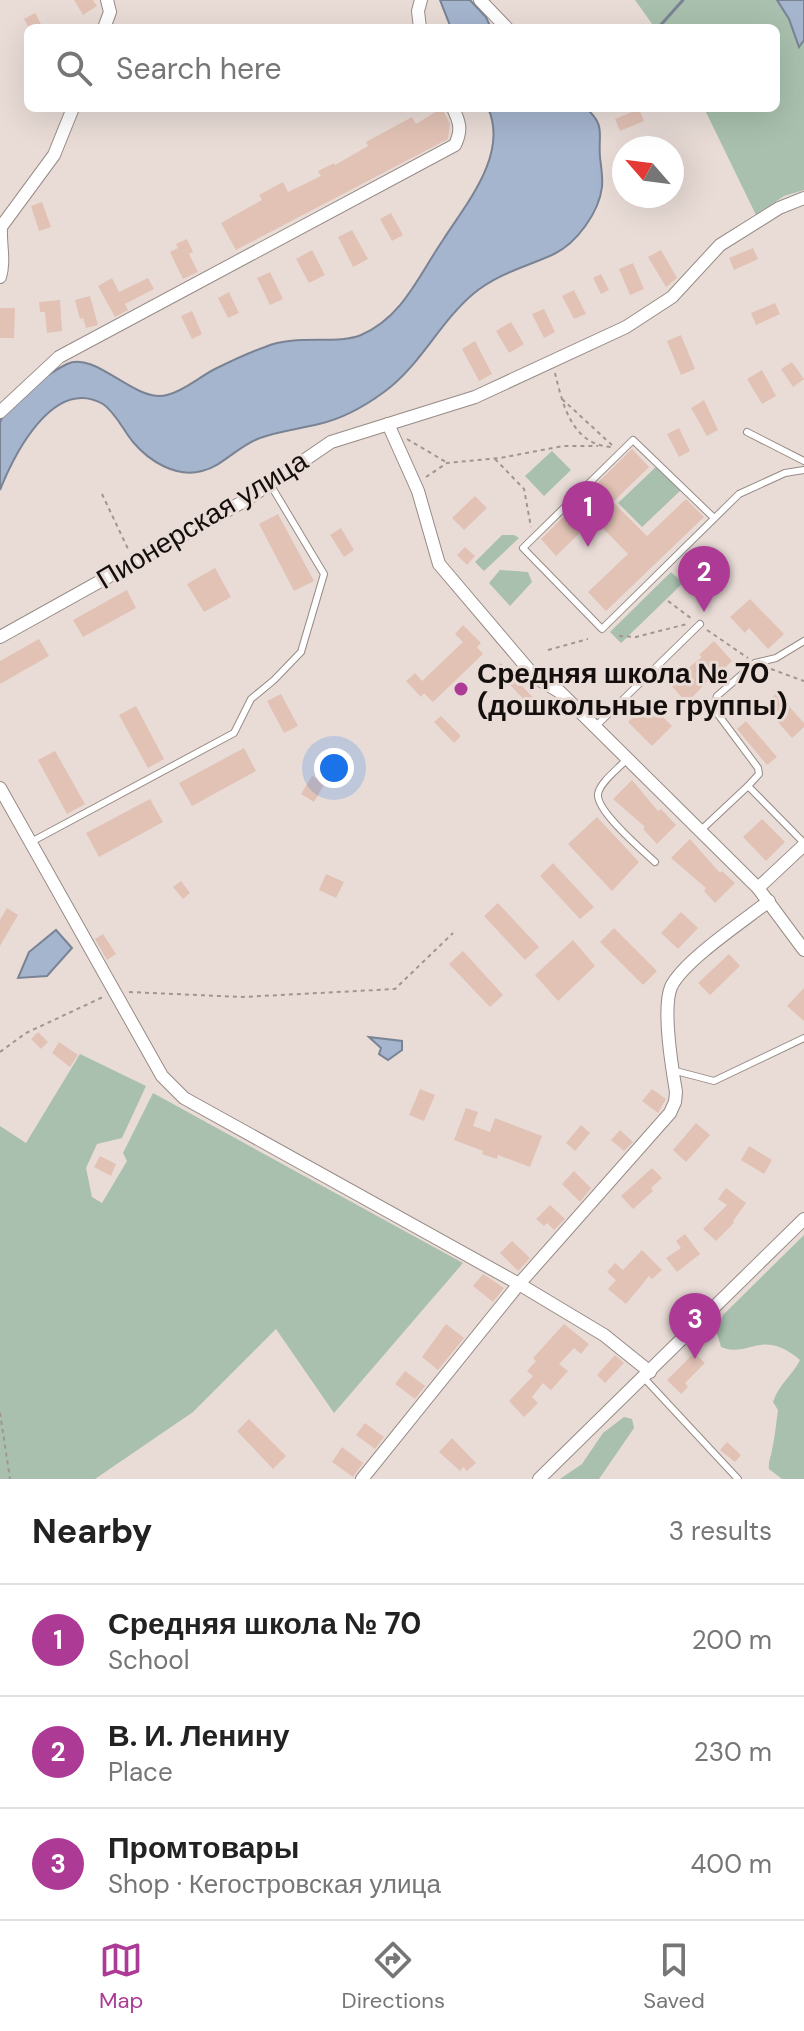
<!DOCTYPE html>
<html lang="en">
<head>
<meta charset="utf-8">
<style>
  body { margin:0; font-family:"DM Sans",sans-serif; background:#f6f6f6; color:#222 }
  .compass { position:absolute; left:612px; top:136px; width:72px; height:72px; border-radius:50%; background:#fff; box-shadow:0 8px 32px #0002; rotate:298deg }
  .you { position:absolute; left:334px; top:768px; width:28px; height:28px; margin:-20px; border:6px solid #fff; border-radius:50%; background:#1a73e8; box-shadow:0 0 0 12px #1a73e833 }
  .badge { display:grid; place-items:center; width:52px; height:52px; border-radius:50%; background:#ad3a95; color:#fff; font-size:26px; font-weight:700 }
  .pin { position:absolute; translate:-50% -66px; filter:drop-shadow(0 2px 4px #0008) }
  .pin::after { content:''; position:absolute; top:42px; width:28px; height:24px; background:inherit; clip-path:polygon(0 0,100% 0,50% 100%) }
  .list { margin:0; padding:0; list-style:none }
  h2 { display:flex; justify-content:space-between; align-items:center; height:104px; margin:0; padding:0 32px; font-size:34px }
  h2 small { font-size:26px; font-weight:400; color:#767676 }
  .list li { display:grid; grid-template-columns:52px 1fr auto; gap:24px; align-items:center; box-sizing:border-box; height:112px; padding:0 32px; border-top:2px solid #e0e0e0 }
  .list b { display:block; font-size:30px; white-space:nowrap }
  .list p { margin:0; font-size:26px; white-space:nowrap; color:#767676 }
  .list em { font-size:26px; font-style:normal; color:#767676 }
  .icon { flex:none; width:44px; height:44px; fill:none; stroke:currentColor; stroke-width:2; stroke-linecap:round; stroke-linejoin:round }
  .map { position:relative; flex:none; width:804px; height:1479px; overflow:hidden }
  .search { position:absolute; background:#fff; box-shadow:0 8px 32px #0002; left:24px; right:24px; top:24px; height:88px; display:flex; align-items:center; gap:20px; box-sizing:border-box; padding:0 28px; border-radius:12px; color:#767676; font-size:30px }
  .sheet { height:440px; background:#fff }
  nav { display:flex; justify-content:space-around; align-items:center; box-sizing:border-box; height:112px; border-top:2px solid #e0e0e0; background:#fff; font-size:22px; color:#767676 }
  nav a { display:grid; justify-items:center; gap:4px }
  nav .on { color:#ad3a95 }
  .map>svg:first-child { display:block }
  .green { fill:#a8c0ad }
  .water { fill:#a5b5ce; stroke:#7a8394; stroke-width:2 }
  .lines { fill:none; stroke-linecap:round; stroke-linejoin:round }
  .stream { stroke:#7a8394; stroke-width:3 }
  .building { fill:#e2c2b5 }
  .service-casing { stroke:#978b86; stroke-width:8 }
  .minor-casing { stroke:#978b86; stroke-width:14 }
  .path { stroke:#9f9591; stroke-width:2; stroke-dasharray:4 4; stroke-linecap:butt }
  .service { stroke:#fff; stroke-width:6 }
  .minor { stroke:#fff; stroke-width:12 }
  .poi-dot { fill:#ad3a95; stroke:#e9dcd7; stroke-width:3 }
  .labels { text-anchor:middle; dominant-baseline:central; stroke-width:6; stroke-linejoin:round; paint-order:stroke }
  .street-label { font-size:28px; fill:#140f0d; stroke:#e9dcd7 }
  .poi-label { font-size:28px; font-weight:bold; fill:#140f0d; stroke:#e9dcd7; text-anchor:start }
</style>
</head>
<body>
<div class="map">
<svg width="804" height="1479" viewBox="0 0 804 1479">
  <rect width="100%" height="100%" fill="#e9dcd7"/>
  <!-- green -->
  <g class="green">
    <path d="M635 0H804V190L784 196 756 215 704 108H776V28H655Z"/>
    <path d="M552 451 571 470 544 496 525 476Z"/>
    <path d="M657 466 681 490 642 527 618 503Z"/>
    <path d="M502 535H514L519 538 484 571 475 562Z"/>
    <path d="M500 570 528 572 532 582 510 606 489 583Z"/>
    <path d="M671 572 683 583 621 643 610 632Z"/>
    <path d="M80 1054 146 1086 122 1138 97 1144 86 1168 92 1197 102 1203 127 1161 123 1153 153 1093 463 1263 334 1413 276 1329 193 1412 95 1479H0V1126L26 1143Z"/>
    <path d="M804 1235V1479H782L769 1469C768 1461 771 1457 772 1450 775 1437 776 1423 778 1410L773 1402C779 1384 792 1376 800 1360 761 1327 750 1359 721 1347L716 1330 723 1315Z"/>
    <path d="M624 1417 632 1419 634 1428 599 1479H560L582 1464 603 1433Z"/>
  </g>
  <!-- water -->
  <g class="water">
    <path d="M440 0H470L486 17 491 28H451Z"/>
    <path d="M777 0H804V40L799 47 789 19Z"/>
    <path d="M488 108H586C606 126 598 133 600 157 601 167 603 177 602 187 599 212 577 243 554 254 526 267 498 273 473 294 439 323 420 366 384 392 365 406 341 419 319 424 299 429 279 431 260 438 239 445 223 466 202 471 176 478 149 461 133 442 123 430 116 413 103 404 53 376 14 455 0 490 0 472 0 441 0 423 5 403 49 373 67 364 96 350 135 404 167 395 184 391 199 377 215 369 231 361 248 353 265 347 296 334 337 345 361 335 403 317 419 275 443 240 466 204 509 154 488 108Z"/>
    <path d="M56 930 72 948 47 976 18 978 29 952Z"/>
    <path d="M369 1037 402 1041V1050L388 1060 379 1054 381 1048Z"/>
  </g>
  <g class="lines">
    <!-- stream -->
    <path class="stream" d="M658 28 683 0"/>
  </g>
  <!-- building -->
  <g class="building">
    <path d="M74 0H93L97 6 83 15Z"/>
    <path d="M35 13 43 28H29L24 19Z"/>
    <path d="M442 108 450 124 448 139 236 250 221 223 262 200 259 195 283 182 288 192 321 176 318 171 334 163 335 165 368 146 366 142 412 117 416 124Z"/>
    <path d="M639 109 644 121 620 131 615 119Z"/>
    <path d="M42 202 51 227 39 231 31 206Z"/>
    <path d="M391 213 403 235 392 241 380 219Z"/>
    <path d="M352 230 368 259 353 267 338 237Z"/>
    <path d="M187 239 193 252 189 254 198 272 183 279 170 252 178 248 176 244Z"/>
    <path d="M753 248 758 259 734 270 729 258Z"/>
    <path d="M312 250 325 275 309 283 296 259Z"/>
    <path d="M661 250 677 278 666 287 648 257Z"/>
    <path d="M633 263 644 289 630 295 619 269Z"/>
    <path d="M270 272 283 299 270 305 257 278Z"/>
    <path d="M601 274 609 290 601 294 593 278Z"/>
    <path d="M112 278 119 292 148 278 154 289 125 304 128 310 115 317 98 286Z"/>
    <path d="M574 290 586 314 574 319 562 296Z"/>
    <path d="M229 292 239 313 228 318 218 298Z"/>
    <path d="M90 296 98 325 86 328 83 318 80 319 75 300Z"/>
    <path d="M60 300 62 331 47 333 45 312H40L39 302Z"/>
    <path d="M775 303 780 314 756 325 751 313Z"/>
    <path d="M0 308H15L14 338H0Z"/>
    <path d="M544 309 555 332 544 338 532 314Z"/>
    <path d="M192 311 202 334 192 339 181 316Z"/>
    <path d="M511 322 524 344 509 353 496 331Z"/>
    <path d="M681 335 695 369 681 375 667 341Z"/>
    <path d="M475 341 492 374 479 381 462 349Z"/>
    <path d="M792 362 804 379 793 387 781 369Z"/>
    <path d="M762 370 776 396 762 404 747 379Z"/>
    <path d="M704 400 718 430 707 436 691 408Z"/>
    <path d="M679 428 690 451 679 457 667 434Z"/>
    <path d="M632 449 649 467 613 502 647 536 686 499 704 517 606 611 588 592 628 554 594 519 556 556 541 539Z"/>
    <path d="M475 496 487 508 464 530 452 518Z"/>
    <path d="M278 514 314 581 294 591 259 524Z"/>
    <path d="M341 528 354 550 344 557 330 535Z"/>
    <path d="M465 547 475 556 467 565 457 555Z"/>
    <path d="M215 568 231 597 204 612 187 584Z"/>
    <path d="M127 590 136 608 83 637 73 620Z"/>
    <path d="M750 599 784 634 768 649 749 628 745 633 730 617Z"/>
    <path d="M463 625 481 643 477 647 483 654 433 702 424 693 421 697 406 681 415 673 422 681 463 642 455 634Z"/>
    <path d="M39 639 49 656 0 684V661Z"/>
    <path d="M714 641 732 661 717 675 715 673 687 703 669 683 702 657 699 655Z"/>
    <path d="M501 663 536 701 530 706 494 668Z"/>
    <path d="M777 693 804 723V727L792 738 777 721 781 718 767 702Z"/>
    <path d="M281 694 298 726 284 733 267 701Z"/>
    <path d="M648 702 672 726 652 746 628 722Z"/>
    <path d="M136 706 164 759 148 768 119 715Z"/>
    <path d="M441 716 461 736 454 743 434 722Z"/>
    <path d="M746 721 777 757 767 765 737 729Z"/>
    <path d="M244 748 256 771 192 806 179 783Z"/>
    <path d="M55 751 85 804 67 814 38 760Z"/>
    <path d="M312 776 325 783 314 802 301 794Z"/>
    <path d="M632 780 658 811 661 809 676 825 657 844 643 829 645 827 613 799Z"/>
    <path d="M150 799 163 822 99 857 86 833Z"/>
    <path d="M597 817 639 862 612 891 568 844Z"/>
    <path d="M762 819 785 842 766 861 743 837Z"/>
    <path d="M690 839 720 873 722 871 735 883 715 903 704 891 706 888 671 858Z"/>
    <path d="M553 863 594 907 580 919 540 876Z"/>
    <path d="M326 874 344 882 336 898 319 890Z"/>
    <path d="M181 881 190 893 183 899 173 887Z"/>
    <path d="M498 903 539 947 525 960 484 916Z"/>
    <path d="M7 908 18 915 0 946V920Z"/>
    <path d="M681 912 698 928 678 949 661 933Z"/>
    <path d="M614 928 657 971 643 985 600 942Z"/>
    <path d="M103 934 116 954 107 960 95 939Z"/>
    <path d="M573 940 595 966 558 1001 535 975Z"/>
    <path d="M463 951 503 995 490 1007 449 964Z"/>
    <path d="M729 954 740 966 710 995 698 983Z"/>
    <path d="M804 988V1021L787 1006Z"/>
    <path d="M38 1032 48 1042 41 1049 31 1039Z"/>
    <path d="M59 1042 78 1055 70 1067 52 1053Z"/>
    <path d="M420 1089 435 1095 424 1121 409 1115Z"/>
    <path d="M652 1089 666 1099 658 1113 642 1101Z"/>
    <path d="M466 1108 478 1112 473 1126 490 1132 495 1118 542 1136 530 1167 498 1155 497 1159 482 1154 483 1151 454 1140Z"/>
    <path d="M696 1123 710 1135 686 1162 673 1150Z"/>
    <path d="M581 1125 590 1133 575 1151 566 1143Z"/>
    <path d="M620 1130 633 1142 624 1151 611 1140Z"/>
    <path d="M749 1146 772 1160 764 1174 741 1160Z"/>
    <path d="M100 1156 116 1164 111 1176 94 1167Z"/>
    <path d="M652 1168 662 1178 651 1188 653 1191 633 1209 621 1196Z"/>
    <path d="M574 1171 591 1188 580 1202 562 1184Z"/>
    <path d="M726 1188 746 1203 733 1221 734 1223 716 1241 703 1229 727 1205 718 1199Z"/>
    <path d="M550 1205 565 1219 554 1230 547 1223 544 1226 536 1219Z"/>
    <path d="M685 1234 700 1254 677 1272 666 1258 681 1248 676 1241Z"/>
    <path d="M512 1241 530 1258 518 1271 500 1253Z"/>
    <path d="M642 1250 662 1270 652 1279 649 1276 626 1304 608 1289 616 1280 607 1272 615 1263 623 1270Z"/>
    <path d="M483 1274 504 1288 493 1302 473 1286Z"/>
    <path d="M446 1324 464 1338 438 1370 422 1357Z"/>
    <path d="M564 1324 589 1344 581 1354 574 1348 559 1364 568 1371 551 1390 543 1383 532 1397 538 1403 524 1417 509 1401 533 1376 527 1371 536 1361 533 1358Z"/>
    <path d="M694 1353 705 1363 685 1383 688 1387 681 1394 667 1380Z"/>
    <path d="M615 1355 624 1363 605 1383 597 1375Z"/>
    <path d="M405 1371 425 1386 415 1399 395 1384Z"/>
    <path d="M249 1419 286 1456 273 1469 237 1431Z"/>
    <path d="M365 1423 384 1437 375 1449 356 1435Z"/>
    <path d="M452 1438 476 1463 467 1471 463 1467 460 1471 439 1452Z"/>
    <path d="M727 1442 741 1455 735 1462 720 1450Z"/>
    <path d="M342 1447 363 1463 353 1477 332 1462Z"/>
  </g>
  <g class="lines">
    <!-- service casing -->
    <g class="service-casing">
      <g id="service">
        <path d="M747 432 804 461"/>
        <path d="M713 517 633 440 523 548 602 629 739 494 785 473 804 470"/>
        <path d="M804 641 776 658 755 663 717 696 714 705 717 713 758 768 759 774 748 786 804 843"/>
        <path d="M595 727 700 624"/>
        <path d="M626 760C618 769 600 782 598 794 596 811 642 850 655 862"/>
        <path d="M700 831 748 786"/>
        <path d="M31 842 234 733 251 699 274 680 301 652 324 574 270 484"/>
        <path d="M672 1070 714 1081 804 1038"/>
        <path d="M644 1378 738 1479"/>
      </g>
    </g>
    <!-- minor casing -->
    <g class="minor-casing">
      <g id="minor">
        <path d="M480 0 507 28"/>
        <path d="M104 28 110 12 107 0"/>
        <path d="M420 28 418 11 421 0"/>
        <path d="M0 277C5 260 0 245 1 227L54 155 73 108"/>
        <path d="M0 412 59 357 455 145C462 130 460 123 453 108"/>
        <path d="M388 424 418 491 439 564 535 677 560 692 758 888 804 950"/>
        <path d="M0 637 246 500 331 442 475 397 626 327 672 297 720 245 779 208 804 198"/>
        <path d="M0 788 162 1076 184 1098 519 1284 604 1335 650 1372"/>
        <path d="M758 888 804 845"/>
        <path d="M362 1479 519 1284 670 1113 675 1102 676 1092C672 1068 662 1009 671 987 683 961 745 920 769 901"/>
        <path d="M539 1479 804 1219"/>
      </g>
    </g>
    <!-- path -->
    <g class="path">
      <path d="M555 373C563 406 572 444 611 447"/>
      <path d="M562 399 613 446"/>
      <path d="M407 439 446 462"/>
      <path d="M495 459 524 489 531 527"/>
      <path d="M426 477 447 463 500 458 563 446H598"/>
      <path d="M102 494 129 551"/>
      <path d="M668 601 692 619"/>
      <path d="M707 630 748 658"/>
      <path d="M619 636 636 637 687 624"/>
      <path d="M548 650 588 639"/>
      <path d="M771 669 804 681"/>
      <path d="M129 992 242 997 395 989 453 933"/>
      <path d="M0 1052 26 1033 103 997"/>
      <path d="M0 1413 10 1479"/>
    </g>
    <!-- service -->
    <use href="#service" class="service"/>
    <!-- minor -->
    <use href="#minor" class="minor"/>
  </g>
  <!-- markers -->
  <circle class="poi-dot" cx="461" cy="689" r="8"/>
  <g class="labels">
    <!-- street labels -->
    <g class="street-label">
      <text transform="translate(202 520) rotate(-31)">Пионерская улица</text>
    </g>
    <!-- poi labels -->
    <g class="poi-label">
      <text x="477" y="673">Средняя школа № 70<tspan x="477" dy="32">(дошкольные группы)</tspan></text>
    </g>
  </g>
</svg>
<svg class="compass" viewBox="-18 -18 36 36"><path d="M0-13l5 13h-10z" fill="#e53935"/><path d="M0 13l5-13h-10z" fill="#767676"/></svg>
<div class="you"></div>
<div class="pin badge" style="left:588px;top:547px">1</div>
<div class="pin badge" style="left:704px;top:612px">2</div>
<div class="pin badge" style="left:695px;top:1359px">3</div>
<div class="search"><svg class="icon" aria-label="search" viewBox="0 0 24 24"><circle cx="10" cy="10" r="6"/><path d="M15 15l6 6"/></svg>Search here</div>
</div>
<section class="sheet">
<h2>Nearby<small>3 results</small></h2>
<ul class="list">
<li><span class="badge">1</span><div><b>Средняя школа № 70</b><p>School</p></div><em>200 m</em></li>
<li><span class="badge">2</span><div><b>В. И. Ленину</b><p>Place</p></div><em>230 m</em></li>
<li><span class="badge">3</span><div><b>Промтовары</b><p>Shop · Кегостровская улица</p></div><em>400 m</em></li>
</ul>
</section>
<nav>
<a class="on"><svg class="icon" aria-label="map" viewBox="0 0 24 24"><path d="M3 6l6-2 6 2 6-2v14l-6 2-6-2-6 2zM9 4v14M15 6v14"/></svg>Map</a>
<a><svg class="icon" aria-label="directions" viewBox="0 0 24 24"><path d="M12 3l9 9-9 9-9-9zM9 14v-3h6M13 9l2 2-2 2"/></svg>Directions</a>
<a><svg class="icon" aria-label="saved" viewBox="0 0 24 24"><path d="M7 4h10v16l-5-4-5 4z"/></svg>Saved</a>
</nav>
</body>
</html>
